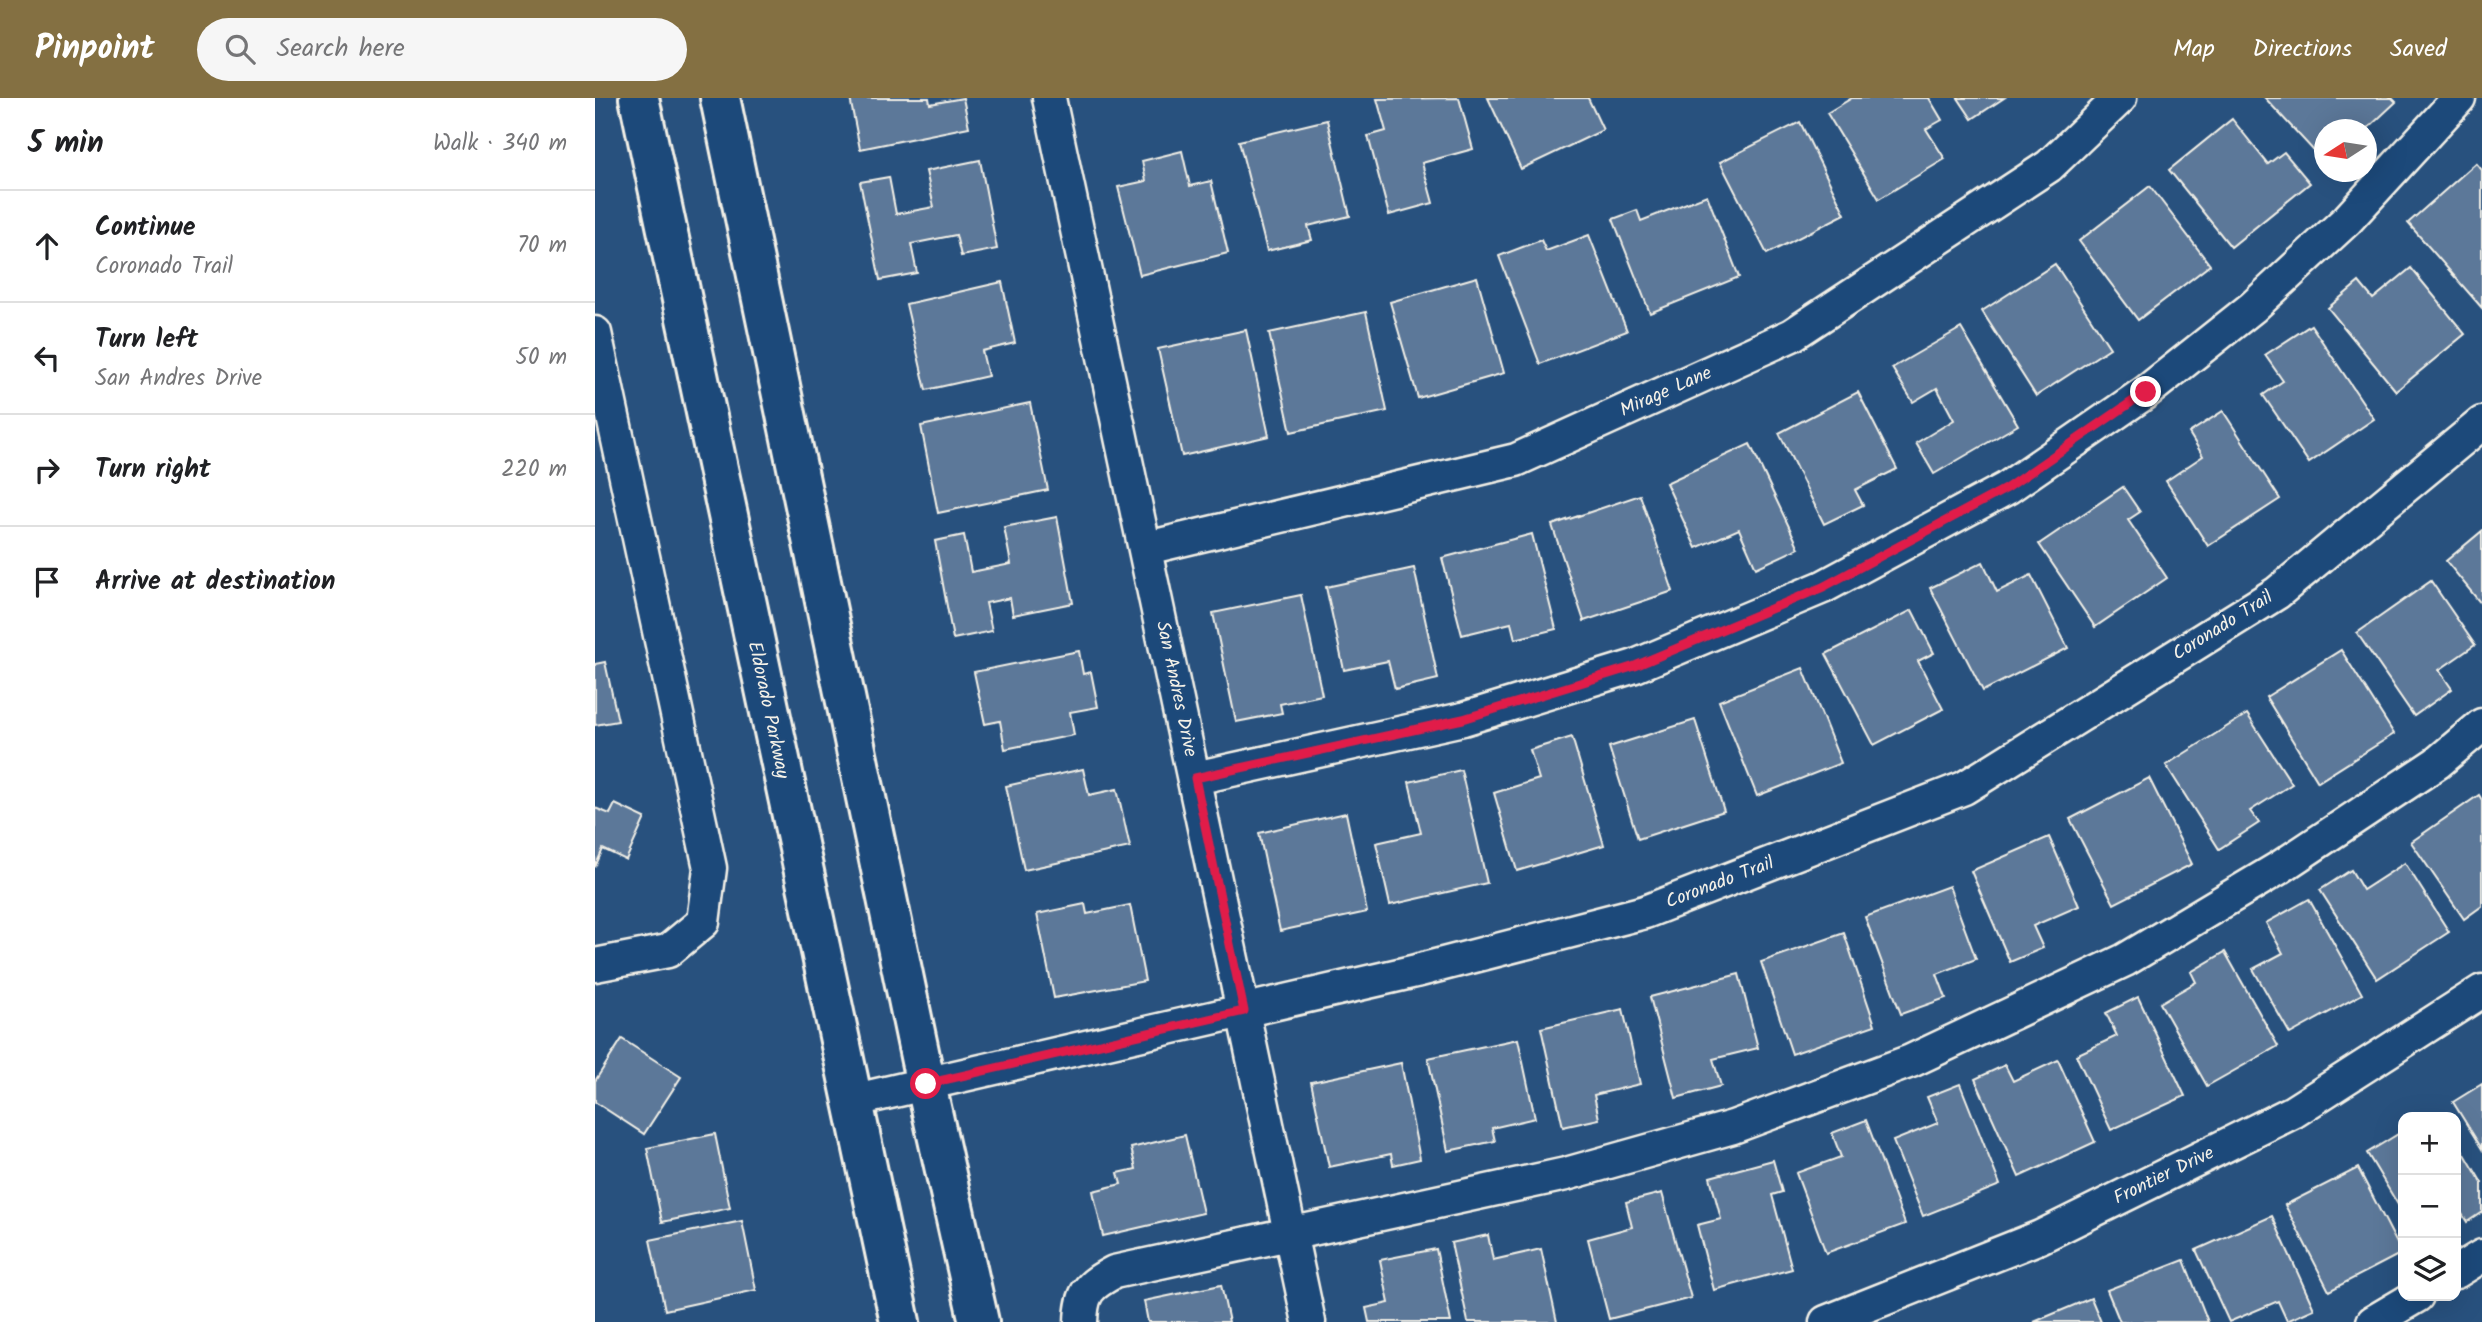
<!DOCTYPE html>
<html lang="en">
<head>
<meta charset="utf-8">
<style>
  body { margin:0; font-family:Kalam,sans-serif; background:#f6f6f6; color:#202124 }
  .controls { position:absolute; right:21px; bottom:21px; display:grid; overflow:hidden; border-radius:14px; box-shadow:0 7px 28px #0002 }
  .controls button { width:63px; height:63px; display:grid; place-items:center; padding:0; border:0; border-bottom:2px solid #e0e0e0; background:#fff; color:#202124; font:35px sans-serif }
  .compass { position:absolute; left:1719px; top:21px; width:63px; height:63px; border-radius:50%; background:#fff; box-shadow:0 7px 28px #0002; rotate:258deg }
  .stop { position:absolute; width:21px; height:21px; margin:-16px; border:5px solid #e11d48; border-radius:50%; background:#fff }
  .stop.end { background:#e11d48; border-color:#fff; box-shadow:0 2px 7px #0008 }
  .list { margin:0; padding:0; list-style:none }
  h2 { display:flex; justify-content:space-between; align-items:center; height:91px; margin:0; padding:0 28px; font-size:30px }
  h2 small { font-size:23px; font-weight:400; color:#757577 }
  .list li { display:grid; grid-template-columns:46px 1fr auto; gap:21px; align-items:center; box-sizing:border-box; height:112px; padding:0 28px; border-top:2px solid #e0e0e0 }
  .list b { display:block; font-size:26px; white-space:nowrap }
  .list p { margin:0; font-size:23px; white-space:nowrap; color:#757577 }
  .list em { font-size:23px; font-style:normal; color:#757577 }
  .icon { flex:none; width:38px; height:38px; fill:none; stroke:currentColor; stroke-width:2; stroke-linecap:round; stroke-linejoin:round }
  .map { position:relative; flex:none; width:1887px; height:1224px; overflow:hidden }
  header { display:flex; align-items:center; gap:42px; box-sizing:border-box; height:98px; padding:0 35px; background:#847042; color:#fff }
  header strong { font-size:33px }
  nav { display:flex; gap:38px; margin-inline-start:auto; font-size:24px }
  .search { width:490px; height:63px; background:#f6f6f6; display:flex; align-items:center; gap:18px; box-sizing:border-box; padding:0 24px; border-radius:38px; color:#757577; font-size:26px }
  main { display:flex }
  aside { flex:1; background:#fff }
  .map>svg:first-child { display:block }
  .building { fill:#5b7899; stroke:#f4f1e8; stroke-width:2 }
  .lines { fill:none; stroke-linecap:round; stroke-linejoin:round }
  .minor-casing { stroke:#f4f1e8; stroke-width:37 }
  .major-casing { stroke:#f4f1e8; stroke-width:44 }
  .minor { stroke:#1f4a7a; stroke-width:32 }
  .major { stroke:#1f4a7a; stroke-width:38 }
  .route { stroke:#e11d48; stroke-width:9 }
  .labels { text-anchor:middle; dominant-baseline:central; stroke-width:5; stroke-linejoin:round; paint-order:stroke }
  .street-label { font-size:19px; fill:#f4f1e8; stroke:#1f4a7a }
</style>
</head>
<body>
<header>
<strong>Pinpoint</strong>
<div class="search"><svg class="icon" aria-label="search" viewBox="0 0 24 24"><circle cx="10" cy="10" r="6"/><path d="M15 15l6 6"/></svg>Search here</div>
<nav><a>Map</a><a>Directions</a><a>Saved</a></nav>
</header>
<main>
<aside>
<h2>5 min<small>Walk · 340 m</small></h2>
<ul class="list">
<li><svg class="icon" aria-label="ahead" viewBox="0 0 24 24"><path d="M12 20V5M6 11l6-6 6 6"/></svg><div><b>Continue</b><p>Coronado Trail</p></div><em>70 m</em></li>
<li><svg class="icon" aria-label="left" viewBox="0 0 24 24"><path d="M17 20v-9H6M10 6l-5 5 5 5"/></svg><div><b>Turn left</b><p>San Andres Drive</p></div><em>50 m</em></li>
<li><svg class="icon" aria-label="right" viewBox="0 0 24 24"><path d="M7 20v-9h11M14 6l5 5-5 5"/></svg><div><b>Turn right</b></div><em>220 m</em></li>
<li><svg class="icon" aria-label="arrive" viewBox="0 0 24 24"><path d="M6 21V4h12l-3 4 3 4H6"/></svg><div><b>Arrive at destination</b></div></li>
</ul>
</aside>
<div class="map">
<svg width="1887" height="1224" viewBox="0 0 1887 1224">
  <rect width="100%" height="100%" fill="#28517e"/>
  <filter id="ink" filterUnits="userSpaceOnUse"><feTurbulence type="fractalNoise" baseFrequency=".0143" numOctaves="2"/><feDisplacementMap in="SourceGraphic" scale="14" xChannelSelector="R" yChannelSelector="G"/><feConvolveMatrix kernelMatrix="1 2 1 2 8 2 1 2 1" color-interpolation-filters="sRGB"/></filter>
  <g filter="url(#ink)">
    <!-- building -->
    <g class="building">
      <path d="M255 0H334L335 6 368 0 374 29 265 51Z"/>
      <path d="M864 0 878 51 827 65 838 105 794 117 773 38 791 33 782 1Z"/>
      <path d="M893 0H993L1008 32 926 71Z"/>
      <path d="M1257 0H1334L1347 22 1331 31 1350 61 1284 101 1232 15Z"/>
      <path d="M1363 0H1409L1377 21Z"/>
      <path d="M1670 0H1797L1801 4 1771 32H1730V65Z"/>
      <path d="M1637 21 1673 66 1689 54 1715 85 1636 149 1574 72Z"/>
      <path d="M732 22 755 118 713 128 717 142 672 153 644 43Z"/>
      <path d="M1205 24 1250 116 1172 156 1125 64Z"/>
      <path d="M587 53 595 88 616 83 633 155 545 177 523 89 551 83 547 63Z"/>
      <path d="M385 62 402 151 366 158 361 137 316 146 322 175 285 182 265 84 294 79 301 116 339 109 331 73Z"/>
      <path d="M1881 65 1887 72V210L1813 125Z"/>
      <path d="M1555 88 1615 167 1543 222 1484 143Z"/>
      <path d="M1112 97 1144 179 1055 215 1018 121 1042 112 1046 123Z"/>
      <path d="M994 137 1032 233 945 266 904 158 946 142 951 153Z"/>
      <path d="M1460 166 1515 250 1441 298 1387 213Z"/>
      <path d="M1816 170 1870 236 1801 293 1733 210 1764 184 1778 201Z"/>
      <path d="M882 179 909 275 823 300 795 204Z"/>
      <path d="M407 184 420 245 387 253 393 278 331 292 311 206Z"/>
      <path d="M771 214 792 313 696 334 674 235Z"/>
      <path d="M1716 227 1779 321 1714 365 1668 297 1688 283 1670 257Z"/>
      <path d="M1366 230 1423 327 1339 376 1321 345 1359 322 1342 290 1318 304 1297 270Z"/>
      <path d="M651 232 674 338 587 358 563 251Z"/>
      <path d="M1263 294 1302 371 1260 392 1268 407 1229 426 1184 335Z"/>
      <path d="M435 305 453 392 343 415 326 328Z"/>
      <path d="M1628 313 1685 401 1613 448 1571 383 1608 358 1594 335Z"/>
      <path d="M1155 346 1204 450 1161 470 1144 431 1101 450 1071 385Z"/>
      <path d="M1528 389 1545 414 1533 422 1572 480 1500 529 1444 446Z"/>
      <path d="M1045 397 1078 493 989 523 957 427Z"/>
      <path d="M462 419 478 505 418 517 415 500 391 505 397 533 358 541 340 443 369 437 376 474 416 466 409 429Z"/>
      <path d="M1887 433V507L1851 463Z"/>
      <path d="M937 436 961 531 920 541 916 525 867 537 847 460Z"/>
      <path d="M1388 464 1402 494 1436 477 1473 550 1388 593 1335 490Z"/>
      <path d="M819 470 843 581 800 591 793 563 749 572 731 489Z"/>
      <path d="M1836 483 1880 547 1844 572 1857 591 1819 618 1762 535Z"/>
      <path d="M706 497 727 597 685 606 687 615 641 624 618 515Z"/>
      <path d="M1317 512 1339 555 1323 563 1348 611 1279 647 1231 556Z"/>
      <path d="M1746 552 1799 636 1723 684 1671 599Z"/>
      <path d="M484 553 488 576 496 574 503 609 475 614 479 637 410 651 405 623 390 626 379 574Z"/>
      <path d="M10 564 23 623 0 627V566Z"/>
      <path d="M1208 570 1246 665 1162 698 1124 603Z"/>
      <path d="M1652 616 1697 686 1655 713 1664 725 1624 751 1571 667Z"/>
      <path d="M1100 622 1129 713 1043 741 1014 649Z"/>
      <path d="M977 639 1009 747 922 773 899 695 944 681 935 652Z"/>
      <path d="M488 671 494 697 522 691 535 749 429 772 411 688Z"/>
      <path d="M866 672 892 785 795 807 781 745 826 735 814 684Z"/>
      <path d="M1554 680 1597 766 1519 806 1475 721Z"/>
      <path d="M1884 697 1887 702V808L1869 821 1816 744Z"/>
      <path d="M20 706 50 720 31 762 8 751 0 769V710L15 716Z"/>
      <path d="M751 715 772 814 685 833 664 735Z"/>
      <path d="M1454 739 1484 808 1438 828 1448 850 1415 864 1376 773Z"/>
      <path d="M1810 765 1854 834 1782 881 1725 792 1756 772 1768 792Z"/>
      <path d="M1354 788 1381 861 1342 876 1351 900 1306 916 1270 819Z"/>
      <path d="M1714 801 1767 896 1695 936 1658 871 1688 855 1671 825Z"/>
      <path d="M490 806 492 816 535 807 550 883 459 900 442 816Z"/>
      <path d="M1249 835 1280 927 1197 956 1166 864Z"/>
      <path d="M1630 854 1683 948 1612 988 1565 905 1601 884 1596 874Z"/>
      <path d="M1144 876 1163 950 1118 961 1126 988 1081 1000 1055 899Z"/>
      <path d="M1543 899 1590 998 1516 1032 1481 957 1522 938 1511 915Z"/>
      <path d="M1028 911 1045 986 999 997 1004 1021 968 1029 946 930Z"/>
      <path d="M27 941 86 979 49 1036 0 1004V983Z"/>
      <path d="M923 941 940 1020 897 1030 900 1043 853 1053 833 960Z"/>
      <path d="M1463 962 1500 1044 1424 1079 1380 981 1410 967 1418 983Z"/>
      <path d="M806 965 825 1061 798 1067 796 1056 734 1069 716 984Z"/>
      <path d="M1365 986 1405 1087 1328 1118 1298 1043 1343 1025 1332 999Z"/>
      <path d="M1887 986V1051L1858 1004Z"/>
      <path d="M1271 1022 1310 1126 1231 1155 1201 1075 1246 1059 1237 1035Z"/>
      <path d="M1808 1033V1115L1772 1055Z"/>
      <path d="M120 1036 135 1110 67 1124 52 1050Z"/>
      <path d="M590 1037 608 1115 508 1138 498 1093 526 1086 523 1075 541 1071 536 1050Z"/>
      <path d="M1861 1041 1887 1085V1114L1872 1124 1861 1106Z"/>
      <path d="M1178 1062 1187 1094 1177 1097 1197 1171 1119 1192 1102 1127 1126 1121 1115 1079Z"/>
      <path d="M1763 1070 1807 1155 1734 1193 1690 1107Z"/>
      <path d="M1067 1095 1096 1200 1014 1221 993 1141 1037 1129 1031 1104Z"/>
      <path d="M1677 1118 1719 1211 1692 1223 1683 1203 1634 1224 1601 1152Z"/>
      <path d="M147 1123 161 1192 70 1212 55 1142Z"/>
      <path d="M893 1137 898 1162 946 1151 962 1224H873L856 1145Z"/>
      <path d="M841 1151 856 1224H774L771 1210 794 1205 785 1162Z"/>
      <path d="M1589 1162 1613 1224H1525L1512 1192Z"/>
      <path d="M626 1187 634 1224H553L549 1203Z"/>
      <path d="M1496 1200 1506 1224H1439Z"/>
    </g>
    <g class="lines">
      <!-- minor casing -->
      <g class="minor-casing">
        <g id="minor">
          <path d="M454 0 714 1224"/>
          <path d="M0 235 115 770 108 824 73 853 0 867"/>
          <path d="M552 450 921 362 1197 237 1454 68 1525 0"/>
          <path d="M600 680 868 621 1040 568 1228 489 1412 390 1551 294 1658 209 1752 122 1864 0"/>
          <path d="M256 1003 821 873 1050 814 1369 690 1682 495 1887 325"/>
          <path d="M1861 1174 1887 1158"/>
          <path d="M486 1224C487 1194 493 1188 519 1174L971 1076 1138 1029 1316 963 1530 862 1684 770 1842 665 1887 627"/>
          <path d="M1231 1224 1445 1139 1698 1014 1887 893"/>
          <path d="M1778 1224 1822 1198"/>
        </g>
      </g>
      <!-- major casing -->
      <g class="major-casing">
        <g id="major">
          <path d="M44 0 305 1224"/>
          <path d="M125 0 331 987 384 1224"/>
        </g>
      </g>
      <!-- minor -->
      <use href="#minor" class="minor"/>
      <!-- major -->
      <use href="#major" class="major"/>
    </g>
  </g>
  <g class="lines" filter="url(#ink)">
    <!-- route -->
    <path class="route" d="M331 986 649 913 600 680 868 621 1040 568 1228 489 1412 390 1551 294"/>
  </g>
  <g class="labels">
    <!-- street labels -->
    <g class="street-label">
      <text transform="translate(1071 294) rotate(-24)">Mirage Lane</text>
      <text transform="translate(1628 528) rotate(-32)">Coronado Trail</text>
      <text transform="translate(581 591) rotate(78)">San Andres Drive</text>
      <text transform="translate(173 612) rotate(78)">Eldorado Parkway</text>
      <text transform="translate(1125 785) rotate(-21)">Coronado Trail</text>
      <text transform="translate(1569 1078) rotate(-26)">Frontier Drive</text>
    </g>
  </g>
</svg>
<div class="controls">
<button>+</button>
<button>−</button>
<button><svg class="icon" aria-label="layers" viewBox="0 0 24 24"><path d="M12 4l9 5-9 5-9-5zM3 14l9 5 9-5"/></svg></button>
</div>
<svg class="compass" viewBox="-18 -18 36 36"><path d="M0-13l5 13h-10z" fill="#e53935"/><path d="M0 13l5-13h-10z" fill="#757577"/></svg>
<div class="stop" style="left:331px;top:986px"></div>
<div class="stop end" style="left:1551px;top:294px"></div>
</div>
</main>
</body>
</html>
